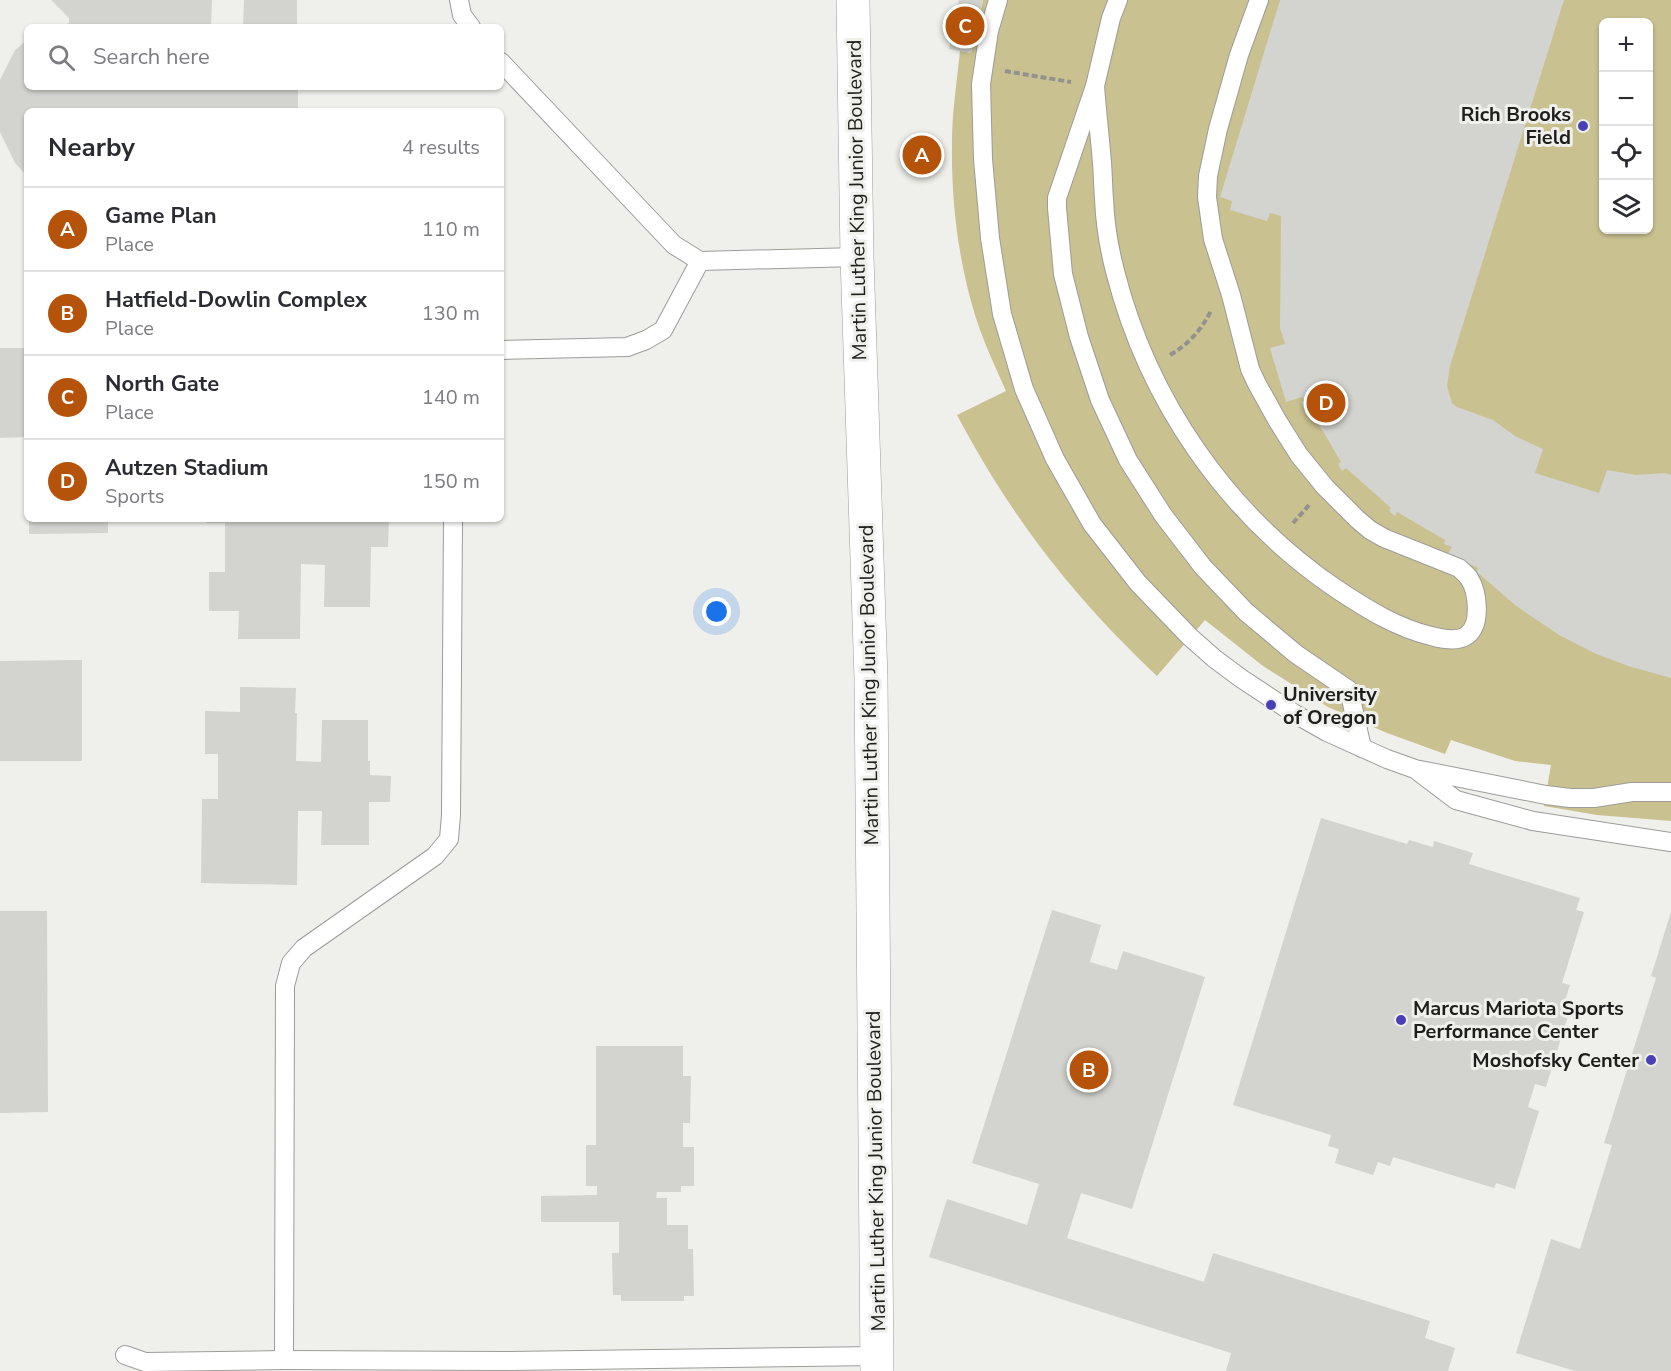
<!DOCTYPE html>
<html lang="en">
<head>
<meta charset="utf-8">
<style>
  body { margin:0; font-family:"Nunito Sans",sans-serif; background:#f7f7f7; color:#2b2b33 }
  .controls { position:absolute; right:18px; top:18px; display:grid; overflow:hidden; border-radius:9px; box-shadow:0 2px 4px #0004 }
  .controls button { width:54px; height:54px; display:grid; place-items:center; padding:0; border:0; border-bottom:2px solid #e1e1e2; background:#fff; color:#2b2b33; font:30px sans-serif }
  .you { position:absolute; left:717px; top:612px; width:21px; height:21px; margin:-15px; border:4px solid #fff; border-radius:50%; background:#1a73e8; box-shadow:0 0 0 9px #1a73e833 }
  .badge { display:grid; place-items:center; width:39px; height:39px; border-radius:50%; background:#b45309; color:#fff; font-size:20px; font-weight:700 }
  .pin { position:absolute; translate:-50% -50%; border:3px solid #fff; box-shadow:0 2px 6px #0006 }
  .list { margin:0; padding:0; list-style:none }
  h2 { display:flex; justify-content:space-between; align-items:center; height:78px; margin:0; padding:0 24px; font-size:26px }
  h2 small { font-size:20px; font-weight:400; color:#7c7c81 }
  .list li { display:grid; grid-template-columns:39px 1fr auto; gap:18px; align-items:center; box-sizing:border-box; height:84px; padding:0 24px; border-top:2px solid #e1e1e2 }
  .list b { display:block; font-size:22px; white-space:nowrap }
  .list p { margin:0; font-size:20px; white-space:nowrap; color:#7c7c81 }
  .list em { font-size:20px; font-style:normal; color:#7c7c81 }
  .icon { flex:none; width:33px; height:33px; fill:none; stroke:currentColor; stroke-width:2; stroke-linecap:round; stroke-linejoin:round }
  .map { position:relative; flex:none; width:1671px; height:1371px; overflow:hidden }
  .search { position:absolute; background:#fff; box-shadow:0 2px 4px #0004; left:24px; top:24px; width:480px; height:66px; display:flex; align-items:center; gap:15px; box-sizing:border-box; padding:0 21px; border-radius:9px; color:#7c7c81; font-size:22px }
  .panel { position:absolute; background:#fff; box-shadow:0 2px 4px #0004; left:24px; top:108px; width:480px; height:414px; border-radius:9px }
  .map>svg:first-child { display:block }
  .green { fill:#c9c190; fill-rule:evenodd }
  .building { fill:#d3d3cf }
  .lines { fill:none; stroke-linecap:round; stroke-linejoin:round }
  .service-casing { stroke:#9c9c98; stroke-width:20 }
  .secondary-casing { stroke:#9c9c98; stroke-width:34 }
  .path { stroke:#92928f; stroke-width:4; stroke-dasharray:6 3; stroke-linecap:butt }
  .service { stroke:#fff; stroke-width:18 }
  .secondary { stroke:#fff; stroke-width:33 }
  .poi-dot { fill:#4940b6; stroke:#efefeb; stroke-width:2 }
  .labels { text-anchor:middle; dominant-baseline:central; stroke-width:6; stroke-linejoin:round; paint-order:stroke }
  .poi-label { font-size:20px; font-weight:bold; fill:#1e1e1d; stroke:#efefeb; text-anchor:end }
  .street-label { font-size:20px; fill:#1e1e1d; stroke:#efefeb }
</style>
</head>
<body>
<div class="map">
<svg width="1671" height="1371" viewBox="0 0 1671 1371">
  <rect width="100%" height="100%" fill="#efefeb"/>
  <!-- green -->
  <path class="green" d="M983 0H1671V821L1597 815 1544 806 1551 765 1515 761 1451 740 1445 754 1387 733 1328 707 1263 666 1205 620 1157 676C1073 597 1011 517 957 415L1006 391C995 366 983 341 975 315 958 260 951 199 952 142 952 112 957 81 960 51L971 53ZM1604 22H1648V230H1604Z"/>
  <!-- building -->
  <g class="building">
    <path d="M51 0H212L211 27H59L69 23V18Z"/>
    <path d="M244 0H297V27H243Z"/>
    <path d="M959 0H983L971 53 949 49Z"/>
    <path d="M1280 0H1564L1450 366 1447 386 1452 403 1457 407 1493 420 1515 436 1543 449 1535 473 1599 493 1607 470 1636 475 1665 473 1671 475V678L1628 666 1594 653 1559 635 1515 605 1477 572 1478 568 1448 554 1452 547 1444 544 1445 540 1397 512 1395 516 1389 511 1391 508 1346 468 1342 471 1338 464 1341 462 1324 433 1309 410 1305 411 1301 402 1304 401 1302 397 1286 402 1270 348 1285 344 1280 328 1281 216 1270 213 1267 221 1230 210 1232 201 1220 197Z"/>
    <path d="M27 40V87H298V111H27V176L15 163 0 132V80L15 50Z"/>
    <path d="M0 348H27V437L0 438Z"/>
    <path d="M29 519H108V533L29 534Z"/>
    <path d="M206 519H389L388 547H371L370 607H324L325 565 301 564 300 639H238L239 611H209V572H225V523H206Z"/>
    <path d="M82 660V761H0V661Z"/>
    <path d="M240 687 296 688 295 713H297L296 761 321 762 322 720H368V761H370V775L391 776 390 802H369V845H321L322 811H298L297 885 201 883 202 799H218V754H205V711L240 712Z"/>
    <path d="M1321 818 1407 844 1409 840 1433 847 1434 841 1473 853 1469 864 1580 898 1576 910 1584 912 1562 983 1570 985 1565 1001 1572 1003 1546 1087 1535 1084 1528 1107 1539 1111 1515 1189 1496 1183 1494 1188 1393 1157 1390 1166 1378 1162 1373 1175 1335 1163 1339 1149 1328 1146 1331 1135 1233 1105Z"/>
    <path d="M1052 910 1101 925 1090 962 1117 970 1123 951 1205 977 1132 1209 1081 1193 1067 1238 1204 1282 1213 1253 1430 1321 1425 1338 1455 1348 1448 1371H1226L1231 1353 929 1257 947 1199 1027 1225 1039 1184 972 1163Z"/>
    <path d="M0 911H47L48 1112 0 1113Z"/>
    <path d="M1671 912V1371H1575L1516 1353 1551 1239 1580 1249 1612 1145 1604 1143 1656 978 1651 976Z"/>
    <path d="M596 1046H683V1076H691L690 1123H683V1147H694V1186H681V1192H657L656 1198H667V1225H688V1249H693L694 1296H684V1301H621V1295H613L612 1253H619V1222H541V1196L597 1195V1186H586V1145H596Z"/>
  </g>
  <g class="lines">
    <!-- service casing -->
    <g class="service-casing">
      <g id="service">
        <path d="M459 0 462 15 471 27"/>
        <path d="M998 0 989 31 981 84 983 159 990 238 1002 314 1024 389 1055 459 1092 524 1138 583 1190 637 1215 659 1242 679 1295 714 1327 732 1387 759 1415 769 1546 795 1570 798H1594L1632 792H1671"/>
        <path d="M1118 0 1111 18 1095 86 1057 198V208L1063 274 1079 337 1100 400 1128 460 1163 515 1203 567 1246 612 1296 654 1349 690 1362 748"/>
        <path d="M501 62 674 245 700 261 857 257"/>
        <path d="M1095 86C1097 112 1100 138 1102 163 1103 175 1103 187 1104 199 1105 223 1109 248 1115 271 1148 401 1227 515 1338 590 1367 609 1397 628 1431 636 1442 639 1456 642 1466 636 1482 626 1478 592 1469 578 1466 574 1462 571 1459 568L1384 538 1370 530 1357 519 1325 487 1299 455 1277 420 1257 384 1250 369 1231 295 1213 239 1207 197 1208 176 1218 129 1239 55 1259 0"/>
        <path d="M501 350 627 347 646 340 663 330 700 261"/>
        <path d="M1419 772 1456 800 1533 821 1671 842"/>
        <path d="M125 1355 145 1362 284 1360 504 1361 877 1356"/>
        <path d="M284 1360 285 986 291 963 304 948 435 856 449 839 451 815 453 519"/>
      </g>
    </g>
    <!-- secondary casing -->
    <g class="secondary-casing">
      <path id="secondary" d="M853 0 857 257 871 679 877 1371"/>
    </g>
    <!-- path -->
    <g class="path">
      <path d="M1005 71 1071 82"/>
      <path d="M1170 355C1189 344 1201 330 1211 311"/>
      <path d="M1293 523 1310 504"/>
    </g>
    <!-- service -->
    <use href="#service" class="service"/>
    <!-- secondary -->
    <use href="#secondary" class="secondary"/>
  </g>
  <!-- markers -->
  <g class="poi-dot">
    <circle cx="1583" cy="126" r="6"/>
    <circle cx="1271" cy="705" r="6"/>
    <circle cx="1401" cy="1020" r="6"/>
    <circle cx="1651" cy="1060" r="6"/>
  </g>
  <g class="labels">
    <!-- poi labels -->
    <g class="poi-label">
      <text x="1571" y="114">Rich Brooks<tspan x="1571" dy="23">Field</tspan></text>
      <text x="1283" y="694" text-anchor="start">University<tspan x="1283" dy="23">of Oregon</tspan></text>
      <text x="1413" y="1008" text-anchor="start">Marcus Mariota Sports<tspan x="1413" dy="23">Performance Center</tspan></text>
      <text x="1639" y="1060">Moshofsky Center</text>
    </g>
    <!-- street labels -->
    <g class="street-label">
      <text transform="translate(857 200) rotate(-91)">Martin Luther King Junior Boulevard</text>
      <text transform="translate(869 685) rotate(-91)">Martin Luther King Junior Boulevard</text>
      <text transform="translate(876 1171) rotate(-91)">Martin Luther King Junior Boulevard</text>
    </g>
  </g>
</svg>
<div class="controls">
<button>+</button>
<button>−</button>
<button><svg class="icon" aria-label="locate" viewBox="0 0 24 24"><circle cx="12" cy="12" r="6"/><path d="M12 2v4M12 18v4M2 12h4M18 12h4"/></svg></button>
<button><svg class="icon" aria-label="layers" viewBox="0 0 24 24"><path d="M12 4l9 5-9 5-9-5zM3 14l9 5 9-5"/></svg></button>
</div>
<div class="you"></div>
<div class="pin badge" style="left:922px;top:155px">A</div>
<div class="pin badge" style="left:1089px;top:1070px">B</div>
<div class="pin badge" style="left:965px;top:26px">C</div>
<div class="pin badge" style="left:1326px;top:403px">D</div>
<div class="search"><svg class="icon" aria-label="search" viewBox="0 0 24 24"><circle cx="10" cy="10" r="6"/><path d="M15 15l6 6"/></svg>Search here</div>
<section class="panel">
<h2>Nearby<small>4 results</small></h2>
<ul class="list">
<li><span class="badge">A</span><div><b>Game Plan</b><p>Place</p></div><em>110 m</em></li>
<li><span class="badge">B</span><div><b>Hatfield-Dowlin Complex</b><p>Place</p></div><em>130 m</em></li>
<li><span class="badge">C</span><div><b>North Gate</b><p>Place</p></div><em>140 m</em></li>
<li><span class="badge">D</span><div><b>Autzen Stadium</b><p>Sports</p></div><em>150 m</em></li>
</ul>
</section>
</div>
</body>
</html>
